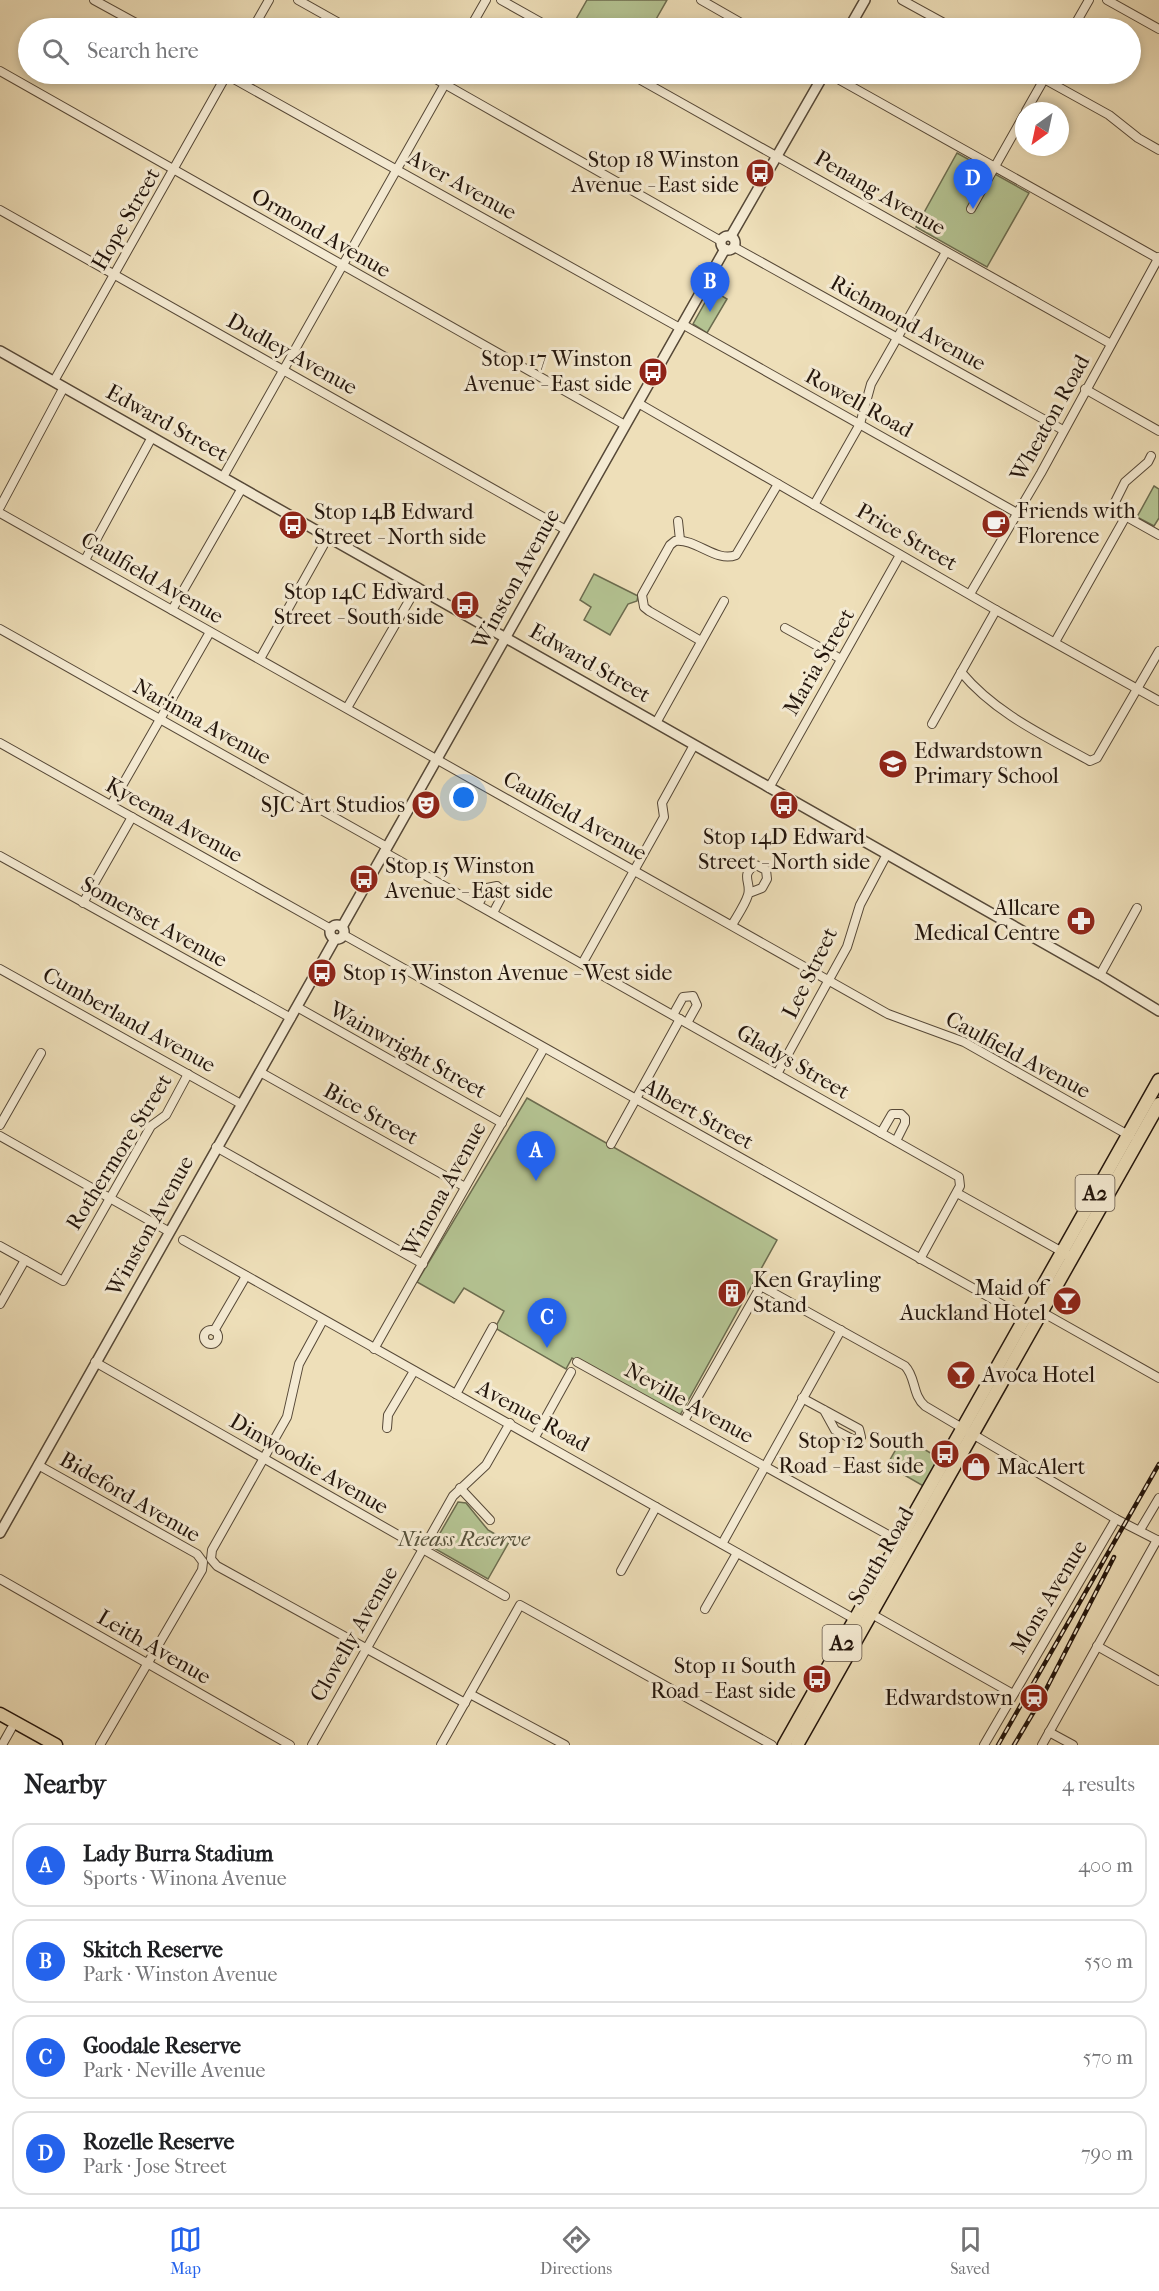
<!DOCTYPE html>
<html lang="en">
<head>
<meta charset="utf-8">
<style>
  body { margin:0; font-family:"IM FELL French Canon",serif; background:#f2f2f2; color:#202124 }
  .compass { position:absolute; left:1015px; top:102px; width:54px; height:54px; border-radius:50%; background:#fff; box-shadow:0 3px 9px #0003; rotate:213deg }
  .you { position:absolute; left:464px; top:798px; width:21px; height:21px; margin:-15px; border:4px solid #fff; border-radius:50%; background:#1a73e8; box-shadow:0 0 0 9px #1a73e833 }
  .badge { display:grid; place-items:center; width:39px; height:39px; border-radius:50%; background:#2563eb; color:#fff; font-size:20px; font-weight:700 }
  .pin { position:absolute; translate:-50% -50px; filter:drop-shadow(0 2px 3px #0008) }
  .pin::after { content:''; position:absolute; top:32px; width:21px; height:18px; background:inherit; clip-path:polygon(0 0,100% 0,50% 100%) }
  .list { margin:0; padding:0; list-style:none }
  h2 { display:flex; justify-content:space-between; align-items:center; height:78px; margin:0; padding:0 24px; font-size:26px }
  h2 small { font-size:20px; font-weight:400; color:#757577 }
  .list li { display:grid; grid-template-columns:39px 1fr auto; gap:18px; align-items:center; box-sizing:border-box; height:84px; margin:0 12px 12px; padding:0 12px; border:2px solid #e0e0e0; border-radius:18px }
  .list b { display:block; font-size:22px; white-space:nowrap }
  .list p { margin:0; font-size:20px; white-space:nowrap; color:#757577 }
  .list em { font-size:20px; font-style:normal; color:#757577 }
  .icon { flex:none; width:33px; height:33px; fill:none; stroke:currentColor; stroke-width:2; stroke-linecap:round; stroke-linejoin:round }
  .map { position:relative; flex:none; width:1159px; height:1745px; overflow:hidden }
  .search { position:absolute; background:#fff; box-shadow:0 3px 9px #0003; left:18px; right:18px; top:18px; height:66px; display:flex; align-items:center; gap:15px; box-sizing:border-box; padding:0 21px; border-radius:33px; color:#757577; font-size:22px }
  .sheet { height:462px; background:#fff }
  nav { display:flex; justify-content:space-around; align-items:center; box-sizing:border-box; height:84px; border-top:2px solid #e0e0e0; background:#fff; font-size:16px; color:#757577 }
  nav a { display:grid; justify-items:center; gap:3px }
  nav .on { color:#2563eb }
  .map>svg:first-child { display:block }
  .green { fill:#b4c392; stroke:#6c6c4f; stroke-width:1.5 }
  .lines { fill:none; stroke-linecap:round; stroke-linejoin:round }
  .minor-casing { stroke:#564837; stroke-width:10 }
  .tertiary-casing { stroke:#564837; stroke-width:12 }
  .trunk-casing { stroke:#23150c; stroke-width:15 }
  .minor { stroke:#f4ead2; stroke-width:8 }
  .tertiary { stroke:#f4ead2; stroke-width:9 }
  .trunk { stroke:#eedfb9; stroke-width:12 }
  .rail-casing { stroke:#23150c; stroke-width:4.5 }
  .rail { stroke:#f4ead2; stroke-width:2; stroke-dasharray:7; stroke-linecap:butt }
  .labels { text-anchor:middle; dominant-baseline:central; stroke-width:6; stroke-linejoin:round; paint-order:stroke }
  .shield { fill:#f4ead2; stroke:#625547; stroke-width:1.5 }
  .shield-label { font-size:21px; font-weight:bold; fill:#23150c }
  .poi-label { font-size:22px; fill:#23150c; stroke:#f4ead2; text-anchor:end }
  .street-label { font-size:22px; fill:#23150c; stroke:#f4ead2 }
  .park-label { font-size:22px; font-style:italic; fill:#56523b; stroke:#f4ead2 }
</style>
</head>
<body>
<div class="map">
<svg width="1159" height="1745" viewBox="0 0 1159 1745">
  <rect width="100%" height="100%" fill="#eedfb9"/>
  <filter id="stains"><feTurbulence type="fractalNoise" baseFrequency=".00333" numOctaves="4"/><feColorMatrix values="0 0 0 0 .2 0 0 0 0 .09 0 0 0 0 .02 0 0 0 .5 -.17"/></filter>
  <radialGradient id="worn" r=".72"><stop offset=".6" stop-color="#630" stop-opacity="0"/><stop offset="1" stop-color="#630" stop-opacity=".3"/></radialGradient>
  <!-- green -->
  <g class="green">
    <path d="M587 0H667L651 28H571Z"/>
    <path d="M957 153 1029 193 987 267 916 227Z"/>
    <path d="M712 290 727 299 707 333 693 324Z"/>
    <path d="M1154 486 1159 489V518L1154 526 1137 517Z"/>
    <path d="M594 574 638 596 637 601 628 604 610 635 584 620 591 607 580 600Z"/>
    <path d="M527 1098 777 1240 679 1417 572 1358 566 1369 495 1328 504 1311 464 1288 454 1303 417 1282Z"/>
    <path d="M903 1437 941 1459 925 1487 887 1465Z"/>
    <path d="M458 1502 466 1503 488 1530 509 1542 488 1579 432 1547Z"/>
  </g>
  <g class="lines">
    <!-- minor casing -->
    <g class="minor-casing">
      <g id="minor">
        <path d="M94 0 145 28"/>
        <path d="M298 0 348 28"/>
        <path d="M501 0 551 28"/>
        <path d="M701 0 750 28"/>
        <path d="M902 0 953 28"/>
        <path d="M1107 0 1159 29"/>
        <path d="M253 28 269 0"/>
        <path d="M470 28 486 0"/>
        <path d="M1073 28 1089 0"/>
        <path d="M0 71 625 425"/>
        <path d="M225 74 680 328"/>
        <path d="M427 74 721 241"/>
        <path d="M630 74 1111 344"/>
        <path d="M829 74 1159 259"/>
        <path d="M1035 74 1109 115 1138 138 1159 150"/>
        <path d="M1026 111 1047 74"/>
        <path d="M971 209 1024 115"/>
        <path d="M0 210 566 530"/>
        <path d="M734 247 1063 430"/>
        <path d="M682 324 1017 513"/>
        <path d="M54 381 227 74"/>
        <path d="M1085 389 1159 431"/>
        <path d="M638 403 996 610 1159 701"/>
        <path d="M1151 456 1148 462 1125 482 1114 504 1118 512 1159 535"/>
        <path d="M223 477 445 84"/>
        <path d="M814 505 860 424 871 384 946 252"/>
        <path d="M0 507 64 387"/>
        <path d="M0 513 888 1014 964 1042 1130 1136"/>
        <path d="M678 521 680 540"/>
        <path d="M85 560 152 437"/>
        <path d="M970 594 1041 473 1159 257"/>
        <path d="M172 610 242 488"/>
        <path d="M785 628 841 659"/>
        <path d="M0 629 387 847"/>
        <path d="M701 641 649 611 644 607 642 595 670 545 675 541C696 538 716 563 736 555L778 484"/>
        <path d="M1055 642 1126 516"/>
        <path d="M260 659 328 537"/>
        <path d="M961 672C995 713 1043 735 1090 761L1097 758 1159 651"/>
        <path d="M347 708 417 587"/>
        <path d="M656 723 724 601"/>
        <path d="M932 724 996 610"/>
        <path d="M0 743 331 929"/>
        <path d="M769 788 900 555"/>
        <path d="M111 805 210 632"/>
        <path d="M384 852 959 1177 960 1186 920 1259"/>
        <path d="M0 856 291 1018"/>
        <path d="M83 903 132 817"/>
        <path d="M478 905 487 888 497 886 501 890 502 896 493 913"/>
        <path d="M732 925C737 916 745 905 748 895 752 882 739 875 756 865L766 870 767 879 762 888 749 893"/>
        <path d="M344 935 1028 1319"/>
        <path d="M582 964 664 817 662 803 694 745"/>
        <path d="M0 969 241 1104"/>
        <path d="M1100 975 1137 908"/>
        <path d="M297 1007 502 1123"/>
        <path d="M673 1015 683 997 693 996 697 1005 687 1023"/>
        <path d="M260 1072 465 1187"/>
        <path d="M777 1074 847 947 860 905 887 854"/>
        <path d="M0 1125 41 1053"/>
        <path d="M881 1133 892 1114H901L905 1118V1123L896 1141"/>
        <path d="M0 1136 168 1231"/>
        <path d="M611 1144 680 1019"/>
        <path d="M216 1147 423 1264"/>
        <path d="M957 1193 1066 1254"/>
        <path d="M183 1240 858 1621"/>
        <path d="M0 1246 63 1281 151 1126 166 1115 188 1074"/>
        <path d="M0 1304 25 1260"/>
        <path d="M1040 1311 1159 1378"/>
        <path d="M323 1320 299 1364 287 1417 212 1550 211 1559 217 1566 465 1703"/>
        <circle cx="211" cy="1337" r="7"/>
        <path d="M214 1331 246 1276"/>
        <path d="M374 1349 544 1048"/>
        <path d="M95 1362 505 1596"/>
        <path d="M577 1362 901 1542"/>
        <path d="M456 1394 493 1327"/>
        <path d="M802 1398 859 1429 861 1437 854 1440 835 1430 824 1410"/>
        <path d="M684 1421 761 1286 905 1366C916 1377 912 1395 925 1406L1116 1519 1159 1541"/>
        <path d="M387 1428 388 1415 414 1371"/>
        <path d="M535 1437 571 1372"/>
        <path d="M38 1465 197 1554 203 1562 202 1570 100 1745"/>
        <path d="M460 1488 490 1520"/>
        <path d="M1140 1530 1159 1498"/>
        <path d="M722 1544 841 1330"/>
        <path d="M621 1571 656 1507"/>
        <path d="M0 1579 290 1745"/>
        <path d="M705 1609 737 1553"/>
        <path d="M868 1612 1013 1694"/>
        <path d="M1097 1646 1159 1681"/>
        <path d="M470 1694 565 1745"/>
        <path d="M1049 1732 1073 1745"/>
        <path d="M2 1745 11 1729"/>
        <path d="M312 1745 453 1496 486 1465 510 1423"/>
        <path d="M441 1745 520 1605 772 1745"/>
        <path d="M984 1745 1116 1519"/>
        <path d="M1042 1745 1157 1540"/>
      </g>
    </g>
    <!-- tertiary casing -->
    <g class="tertiary-casing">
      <g id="tertiary">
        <path d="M849 28 865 0"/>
        <circle cx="728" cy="243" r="7"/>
        <path d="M731 236 824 74"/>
        <path d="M0 351 1100 975 1159 1011"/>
        <circle cx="337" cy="932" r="7"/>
        <path d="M342 927 725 249"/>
        <path d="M0 1533 335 939"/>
      </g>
    </g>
    <!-- trunk casing -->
    <g class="trunk-casing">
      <g id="trunk">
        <path d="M0 1714 56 1745"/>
        <path d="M784 1745 1159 1080"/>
        <path d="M797 1745 1159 1104"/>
      </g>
    </g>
    <!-- minor -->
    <use href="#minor" class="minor"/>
    <!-- tertiary -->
    <use href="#tertiary" class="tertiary"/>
    <!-- trunk -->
    <use href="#trunk" class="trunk"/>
    <!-- rail casing -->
    <g class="rail-casing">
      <g id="rail">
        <path d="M998 1745 1159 1464"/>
        <path d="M1014 1745 1039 1703 1114 1557"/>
      </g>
    </g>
    <!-- rail -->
    <use href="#rail" class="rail"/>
  </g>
  <!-- icons -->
  <defs>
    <g id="bus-disc" transform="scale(1.5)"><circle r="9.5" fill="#8f2418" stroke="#f4ead2"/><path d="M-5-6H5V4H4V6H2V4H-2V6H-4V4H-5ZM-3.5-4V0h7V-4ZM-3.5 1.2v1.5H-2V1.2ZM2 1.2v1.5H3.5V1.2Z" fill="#fff"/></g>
    <g id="cafe-disc" transform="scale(1.5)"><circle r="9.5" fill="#8f2418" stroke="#f4ead2"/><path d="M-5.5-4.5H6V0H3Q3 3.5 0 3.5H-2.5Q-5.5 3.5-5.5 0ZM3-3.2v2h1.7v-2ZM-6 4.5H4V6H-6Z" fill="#fff"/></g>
    <g id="school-disc" transform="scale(1.5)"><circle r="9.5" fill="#8f2418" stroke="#f4ead2"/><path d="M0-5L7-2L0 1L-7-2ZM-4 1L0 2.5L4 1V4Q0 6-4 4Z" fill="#fff"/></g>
    <g id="theatre-disc" transform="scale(1.5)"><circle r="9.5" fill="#8f2418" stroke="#f4ead2"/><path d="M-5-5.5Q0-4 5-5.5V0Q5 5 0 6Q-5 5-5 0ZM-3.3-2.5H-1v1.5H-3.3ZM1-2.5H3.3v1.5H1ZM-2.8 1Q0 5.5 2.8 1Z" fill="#fff"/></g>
    <g id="pharmacy-disc" transform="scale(1.5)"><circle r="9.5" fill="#8f2418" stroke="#f4ead2"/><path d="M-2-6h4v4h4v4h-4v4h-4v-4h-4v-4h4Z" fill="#fff"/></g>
    <g id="building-disc" transform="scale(1.5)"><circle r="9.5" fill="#8f2418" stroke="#f4ead2"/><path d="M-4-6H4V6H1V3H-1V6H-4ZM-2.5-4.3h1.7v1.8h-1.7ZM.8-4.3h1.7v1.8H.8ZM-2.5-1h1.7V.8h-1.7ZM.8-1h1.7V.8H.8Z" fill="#fff"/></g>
    <g id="bar-disc" transform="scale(1.5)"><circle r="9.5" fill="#8f2418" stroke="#f4ead2"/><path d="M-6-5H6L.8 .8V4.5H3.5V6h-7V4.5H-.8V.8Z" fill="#fff"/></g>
    <g id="shop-disc" transform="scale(1.5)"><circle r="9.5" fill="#8f2418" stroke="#f4ead2"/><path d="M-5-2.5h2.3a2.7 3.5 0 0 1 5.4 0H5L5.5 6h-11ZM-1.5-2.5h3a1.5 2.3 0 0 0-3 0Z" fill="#fff"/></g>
    <g id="station-disc" transform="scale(1.5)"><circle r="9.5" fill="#8f2418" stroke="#f4ead2"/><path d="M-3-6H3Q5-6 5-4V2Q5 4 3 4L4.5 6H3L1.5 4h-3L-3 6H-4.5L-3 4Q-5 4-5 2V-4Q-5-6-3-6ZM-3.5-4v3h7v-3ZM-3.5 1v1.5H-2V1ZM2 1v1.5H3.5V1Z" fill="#fff"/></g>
  </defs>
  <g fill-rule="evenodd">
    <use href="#bus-disc" x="760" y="173"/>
    <use href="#bus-disc" x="653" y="372"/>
    <use href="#cafe-disc" x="996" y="524"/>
    <use href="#bus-disc" x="293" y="525"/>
    <use href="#bus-disc" x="465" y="605"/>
    <use href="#school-disc" x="893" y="764"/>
    <use href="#theatre-disc" x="426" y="805"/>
    <use href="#bus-disc" x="784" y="805"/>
    <use href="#bus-disc" x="364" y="879"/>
    <use href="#pharmacy-disc" x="1081" y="921"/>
    <use href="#bus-disc" x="322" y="973"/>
    <use href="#building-disc" x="732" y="1293"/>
    <use href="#bar-disc" x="1067" y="1301"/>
    <use href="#bar-disc" x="961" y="1375"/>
    <use href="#bus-disc" x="945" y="1454"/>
    <use href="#shop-disc" x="976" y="1467"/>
    <use href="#bus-disc" x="817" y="1679"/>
    <use href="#station-disc" x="1034" y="1698"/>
  </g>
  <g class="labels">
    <!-- shield labels -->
    <g class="shield">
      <rect x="1075.5" y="1175" width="39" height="36" rx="4.5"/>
      <rect x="822.5" y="1625" width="39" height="36" rx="4.5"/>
    </g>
    <g class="shield-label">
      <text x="1095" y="1193">A2</text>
      <text x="842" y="1643">A2</text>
    </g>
    <!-- poi labels -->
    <g class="poi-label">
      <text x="739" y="160">Stop 18 Winston<tspan x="739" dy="25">Avenue - East side</tspan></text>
      <text x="632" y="359">Stop 17 Winston<tspan x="632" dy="25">Avenue - East side</tspan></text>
      <text x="1017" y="511" text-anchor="start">Friends with<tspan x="1017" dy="25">Florence</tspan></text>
      <text x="314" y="512" text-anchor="start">Stop 14B Edward<tspan x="314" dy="25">Street - North side</tspan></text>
      <text x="444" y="592">Stop 14C Edward<tspan x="444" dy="25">Street - South side</tspan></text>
      <text x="914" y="751" text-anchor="start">Edwardstown<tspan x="914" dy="25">Primary School</tspan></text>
      <text x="405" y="805">SJC Art Studios</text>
      <text x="784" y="837" text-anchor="middle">Stop 14D Edward<tspan x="784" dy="25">Street - North side</tspan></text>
      <text x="385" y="866" text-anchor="start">Stop 15 Winston<tspan x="385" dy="25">Avenue - East side</tspan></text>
      <text x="1060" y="908">Allcare<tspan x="1060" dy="25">Medical Centre</tspan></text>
      <text x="343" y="973" text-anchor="start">Stop 15 Winston Avenue - West side</text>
      <text x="753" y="1280" text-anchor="start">Ken Grayling<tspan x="753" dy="25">Stand</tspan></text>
      <text x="1046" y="1288">Maid of<tspan x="1046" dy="25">Auckland Hotel</tspan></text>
      <text x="982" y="1375" text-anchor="start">Avoca Hotel</text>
      <text x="924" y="1441">Stop 12 South<tspan x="924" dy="25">Road - East side</tspan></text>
      <text x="997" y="1467" text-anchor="start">MacAlert</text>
      <text x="796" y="1666">Stop 11 South<tspan x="796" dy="25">Road - East side</tspan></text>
      <text x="1013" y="1698">Edwardstown</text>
    </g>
    <!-- street labels -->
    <g class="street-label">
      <text transform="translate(462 185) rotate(29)">Aver Avenue</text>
      <text transform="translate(880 193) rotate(30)">Penang Avenue</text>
      <text transform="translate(126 219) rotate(-60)">Hope Street</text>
      <text transform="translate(321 233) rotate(30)">Ormond Avenue</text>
      <text transform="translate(908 323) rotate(29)">Richmond Avenue</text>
      <text transform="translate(292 354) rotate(29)">Dudley Avenue</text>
      <text transform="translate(859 403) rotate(29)">Rowell Road</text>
      <text transform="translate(1050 418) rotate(-61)">Wheaton Road</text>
      <text transform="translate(167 423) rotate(29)">Edward Street</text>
      <text transform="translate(907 537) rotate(30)">Price Street</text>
      <text transform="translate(152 578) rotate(30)">Caulfield Avenue</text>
      <text transform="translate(516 579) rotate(-61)">Winston Avenue</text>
      <text transform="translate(819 662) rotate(-60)">Maria Street</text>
      <text transform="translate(590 663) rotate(30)">Edward Street</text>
      <text transform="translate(202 722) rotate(29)">Narinna Avenue</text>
      <text transform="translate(575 816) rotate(29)">Caulfield Avenue</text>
      <text transform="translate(174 820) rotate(29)">Kyeema Avenue</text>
      <text transform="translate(154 922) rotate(29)">Somerset Avenue</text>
      <text transform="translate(810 973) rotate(-64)">Lee Street</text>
      <text transform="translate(129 1020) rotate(29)">Cumberland Avenue</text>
      <text transform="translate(408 1050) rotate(29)">Wainwright Street</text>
      <text transform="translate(1018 1055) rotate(28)">Caulfield Avenue</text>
      <text transform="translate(793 1062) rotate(30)">Gladys Street</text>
      <text transform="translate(371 1114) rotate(29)">Bice Street</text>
      <text transform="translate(698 1114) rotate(29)">Albert Street</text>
      <text transform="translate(119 1152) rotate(-58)">Rothermore Street</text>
      <text transform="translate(444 1189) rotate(-61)">Winona Avenue</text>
      <text transform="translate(150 1226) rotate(-61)">Winston Avenue</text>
      <text transform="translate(689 1403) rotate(29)">Neville Avenue</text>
      <text transform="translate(533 1416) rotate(29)">Avenue Road</text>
      <text transform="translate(309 1464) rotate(30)">Dinwoodie Avenue</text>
      <text transform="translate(130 1497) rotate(30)">Bideford Avenue</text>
      <text transform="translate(881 1556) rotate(-60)">South Road</text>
      <text transform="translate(1049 1597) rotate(-59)">Mons Avenue</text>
      <text transform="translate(354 1634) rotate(-60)">Clovelly Avenue</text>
      <text transform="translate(154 1647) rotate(30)">Leith Avenue</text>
    </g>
    <!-- park labels -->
    <g class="park-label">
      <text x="464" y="1539">Nieass Reserve</text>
    </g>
  </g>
  <rect width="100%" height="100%" filter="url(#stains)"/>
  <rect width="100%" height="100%" fill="url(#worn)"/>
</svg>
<svg class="compass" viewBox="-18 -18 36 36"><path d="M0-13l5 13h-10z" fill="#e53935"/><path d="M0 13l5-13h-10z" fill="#757577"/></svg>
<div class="you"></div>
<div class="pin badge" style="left:536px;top:1181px">A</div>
<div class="pin badge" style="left:710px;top:312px">B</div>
<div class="pin badge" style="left:547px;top:1348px">C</div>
<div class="pin badge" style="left:973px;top:209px">D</div>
<div class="search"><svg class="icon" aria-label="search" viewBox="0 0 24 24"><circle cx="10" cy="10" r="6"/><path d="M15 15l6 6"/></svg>Search here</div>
</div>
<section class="sheet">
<h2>Nearby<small>4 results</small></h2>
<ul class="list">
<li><span class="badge">A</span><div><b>Lady Burra Stadium</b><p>Sports · Winona Avenue</p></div><em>400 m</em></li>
<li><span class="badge">B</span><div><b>Skitch Reserve</b><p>Park · Winston Avenue</p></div><em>550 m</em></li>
<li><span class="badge">C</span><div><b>Goodale Reserve</b><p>Park · Neville Avenue</p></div><em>570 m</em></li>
<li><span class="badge">D</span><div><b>Rozelle Reserve</b><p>Park · Jose Street</p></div><em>790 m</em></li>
</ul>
</section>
<nav>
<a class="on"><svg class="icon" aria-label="map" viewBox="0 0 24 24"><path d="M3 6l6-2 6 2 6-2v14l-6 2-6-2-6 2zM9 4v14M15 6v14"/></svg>Map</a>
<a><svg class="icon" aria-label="directions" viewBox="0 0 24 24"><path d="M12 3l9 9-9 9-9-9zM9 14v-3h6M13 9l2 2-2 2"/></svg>Directions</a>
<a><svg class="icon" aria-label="saved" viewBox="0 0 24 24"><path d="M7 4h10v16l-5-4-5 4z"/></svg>Saved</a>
</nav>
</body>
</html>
